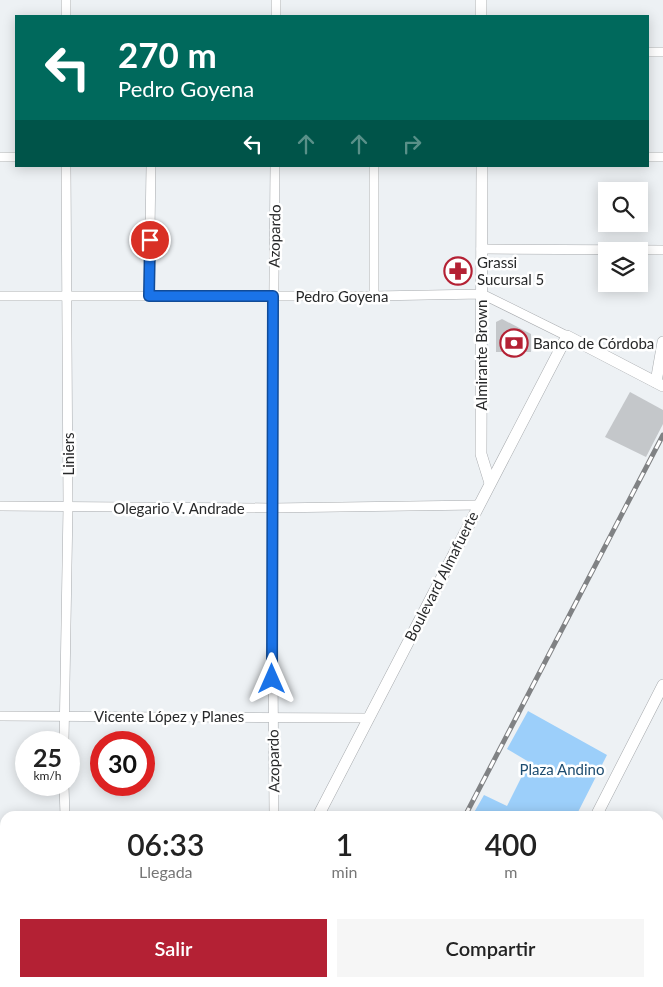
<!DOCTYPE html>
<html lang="es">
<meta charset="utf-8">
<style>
body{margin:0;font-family:Lato,sans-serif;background:#f6f6f6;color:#222;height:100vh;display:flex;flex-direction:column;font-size:19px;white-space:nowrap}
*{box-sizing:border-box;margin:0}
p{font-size:16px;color:#767676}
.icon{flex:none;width:28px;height:28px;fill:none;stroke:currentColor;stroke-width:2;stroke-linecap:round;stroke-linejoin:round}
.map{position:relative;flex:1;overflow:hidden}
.sheet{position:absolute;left:0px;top:811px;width:664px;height:176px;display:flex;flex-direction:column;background:#fff;border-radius:15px 15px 0 0;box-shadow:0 2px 12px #0003}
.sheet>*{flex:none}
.banner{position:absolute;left:15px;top:15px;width:634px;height:152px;border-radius:0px;box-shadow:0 2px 12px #0003;background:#00695c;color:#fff;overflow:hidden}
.controls{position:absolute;left:598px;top:182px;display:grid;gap:10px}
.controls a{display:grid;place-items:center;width:50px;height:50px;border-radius:0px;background:#fff;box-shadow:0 2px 12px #0003;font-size:25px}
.speed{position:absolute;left:15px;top:731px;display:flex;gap:10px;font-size:25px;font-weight:700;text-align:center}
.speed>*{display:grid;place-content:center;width:65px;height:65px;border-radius:50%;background:#fff;box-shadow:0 2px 12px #0003;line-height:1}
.speed small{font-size:12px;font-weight:400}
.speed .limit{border:8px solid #d22;background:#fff;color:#111}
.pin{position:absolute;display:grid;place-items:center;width:42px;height:42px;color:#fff;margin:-21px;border:2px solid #fff;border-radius:50%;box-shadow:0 1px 5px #0007}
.me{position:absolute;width:55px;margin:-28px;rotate:0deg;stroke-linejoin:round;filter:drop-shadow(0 0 4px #0008)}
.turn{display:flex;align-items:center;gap:18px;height:105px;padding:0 20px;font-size:22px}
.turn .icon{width:65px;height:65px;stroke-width:2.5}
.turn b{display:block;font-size:35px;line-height:42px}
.lanes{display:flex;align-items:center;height:48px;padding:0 20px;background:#0003;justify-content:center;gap:25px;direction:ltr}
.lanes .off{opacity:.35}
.eta{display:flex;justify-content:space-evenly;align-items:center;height:85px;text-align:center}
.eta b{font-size:30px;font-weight:600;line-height:35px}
.action{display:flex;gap:10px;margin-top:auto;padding:10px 20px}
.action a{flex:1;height:58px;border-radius:0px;background:#b42134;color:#fff;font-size:20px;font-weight:600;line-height:58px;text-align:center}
.action a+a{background:#f6f6f6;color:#222}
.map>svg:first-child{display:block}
.green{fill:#9ccffa}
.building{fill:#c4c7ca}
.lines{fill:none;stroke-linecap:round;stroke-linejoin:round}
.street-casing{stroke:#a7aaad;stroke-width:10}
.secondary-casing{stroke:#a7aaad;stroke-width:12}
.path{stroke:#a7aaad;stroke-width:2;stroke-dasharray:2.5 2.5;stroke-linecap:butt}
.street{stroke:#fff;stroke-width:9}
.secondary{stroke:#fff;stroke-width:11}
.rail-casing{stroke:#808284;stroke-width:5}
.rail{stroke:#fff;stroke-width:3;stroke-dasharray:9;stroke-linecap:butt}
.route-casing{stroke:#114b97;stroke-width:12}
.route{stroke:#1a73e8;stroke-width:9}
.labels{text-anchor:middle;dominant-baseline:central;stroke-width:5;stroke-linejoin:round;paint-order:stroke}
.street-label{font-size:15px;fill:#28292a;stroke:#fff}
.poi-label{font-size:15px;fill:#28292a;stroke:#fff;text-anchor:start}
.park-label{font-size:15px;fill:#1e4d70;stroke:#fff}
</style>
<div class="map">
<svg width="663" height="987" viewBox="0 0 663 987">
<rect width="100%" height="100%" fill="#edf1f4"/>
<g class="green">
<path d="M528,711l79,44 -31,61h-104l12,-21 23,11 22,-44 -22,-13z"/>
<path d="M386,982h104l1,1 -3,4h-104z"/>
</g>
<g class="building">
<path d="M502,319l29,15v18h-35v-30z"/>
<path d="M630,392l33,18v14l-17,33 -41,-20z"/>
</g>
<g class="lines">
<g class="street-casing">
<g id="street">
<path d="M66,0v16"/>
<path d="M276,0v16"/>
<path d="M648,52h15"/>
<path d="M0,157h16"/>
<path d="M648,157h15"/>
<path d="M481,249l182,1"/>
<path d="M0,296h374l108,-2 85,42"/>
<path d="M149,296l2,-130"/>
<path d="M374,296v-130"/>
<path d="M0,506l272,2 206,-3"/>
<path d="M0,716l368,2"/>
<path d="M64,742l4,-235 -2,-341"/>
<path d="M64,785l1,31"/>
<path d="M274,816l-2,-308 3,-342"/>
<path d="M659,826h4"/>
<path d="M0,922h5"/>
<path d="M509,986l90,1"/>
<path d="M64,987v-5"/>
</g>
</g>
<g class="secondary-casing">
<g id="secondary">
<path d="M481,16v-16"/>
<path d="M482,166l-1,288 9,29"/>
<path d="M656,382l7,-40"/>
<path d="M318,816l249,-480 96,50"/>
<path d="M596,816l67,-131"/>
<path d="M230,987l2,-5"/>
<path d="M508,987l2,-5"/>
<path d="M598,987v-5"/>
</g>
</g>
<path class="path" d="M396,982l9,5"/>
<use href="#street" class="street"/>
<use href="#secondary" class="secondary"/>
<g class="rail-casing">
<g id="rail">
<path d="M465,816l198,-381"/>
<path d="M377,987l2,-5"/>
</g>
</g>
<use href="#rail" class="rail"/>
</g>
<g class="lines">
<g class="route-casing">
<path id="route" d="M150,240l-1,56h124l-1,383"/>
</g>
<use href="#route" class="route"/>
</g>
<defs>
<g id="pharmacy-ring" transform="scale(1.4375)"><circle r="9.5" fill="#fff" stroke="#b42134" stroke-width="1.5"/><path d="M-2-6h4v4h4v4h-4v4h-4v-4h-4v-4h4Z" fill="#b42134"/></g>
<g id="bank-ring" transform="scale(1.4375)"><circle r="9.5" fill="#fff" stroke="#b42134" stroke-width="1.5"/><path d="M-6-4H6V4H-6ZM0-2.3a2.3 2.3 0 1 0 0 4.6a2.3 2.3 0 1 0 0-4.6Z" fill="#b42134"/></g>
</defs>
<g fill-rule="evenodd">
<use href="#pharmacy-ring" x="458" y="271"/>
<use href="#bank-ring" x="514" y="343"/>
</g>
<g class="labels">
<g class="street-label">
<text transform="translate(274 236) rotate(-89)">Azopardo</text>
<text x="342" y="296">Pedro Goyena</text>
<text transform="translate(481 355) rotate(-90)">Almirante Brown</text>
<text transform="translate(68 454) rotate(-90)">Liniers</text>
<text x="179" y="508">Olegario V. Andrade</text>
<text transform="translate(441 576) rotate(-63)">Boulevard Almafuerte</text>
<text x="169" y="716">Vicente López y Planes</text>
<text transform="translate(273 761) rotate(-91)">Azopardo</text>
</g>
<g class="poi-label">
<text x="477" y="262">Grassi<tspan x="477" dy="17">Sucursal 5</tspan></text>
<text x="533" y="343">Banco de Córdoba</text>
</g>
<g class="park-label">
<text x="562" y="769">Plaza Andino</text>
</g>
</g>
</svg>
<div class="controls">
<a><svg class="icon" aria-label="search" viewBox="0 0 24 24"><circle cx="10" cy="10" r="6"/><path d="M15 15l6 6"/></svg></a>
<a><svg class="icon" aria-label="layers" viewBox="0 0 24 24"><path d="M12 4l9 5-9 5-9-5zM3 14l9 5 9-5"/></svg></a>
</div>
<div class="speed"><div>25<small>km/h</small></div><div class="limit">30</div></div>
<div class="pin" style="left:150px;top:240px;background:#d93025"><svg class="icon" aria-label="arrive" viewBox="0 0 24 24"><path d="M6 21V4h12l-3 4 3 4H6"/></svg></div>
<svg class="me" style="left:272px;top:679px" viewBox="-20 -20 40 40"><path d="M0-17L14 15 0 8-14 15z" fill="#1a73e8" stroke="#fff" stroke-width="4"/></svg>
<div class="banner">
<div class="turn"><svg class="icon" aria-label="left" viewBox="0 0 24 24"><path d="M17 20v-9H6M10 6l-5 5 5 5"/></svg><div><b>270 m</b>Pedro Goyena</div></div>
<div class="lanes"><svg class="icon" aria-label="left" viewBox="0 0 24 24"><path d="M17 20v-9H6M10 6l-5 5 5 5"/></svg><svg class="icon off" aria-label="ahead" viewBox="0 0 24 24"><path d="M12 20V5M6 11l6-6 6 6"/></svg><svg class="icon off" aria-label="ahead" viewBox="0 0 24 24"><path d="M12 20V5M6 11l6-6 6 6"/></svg><svg class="icon off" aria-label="right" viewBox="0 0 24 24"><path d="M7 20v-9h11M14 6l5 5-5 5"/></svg></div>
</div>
<section class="sheet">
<div class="eta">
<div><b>06:33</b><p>Llegada</p></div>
<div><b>1</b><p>min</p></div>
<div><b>400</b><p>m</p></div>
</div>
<div class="action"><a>Salir</a><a>Compartir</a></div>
</section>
</div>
